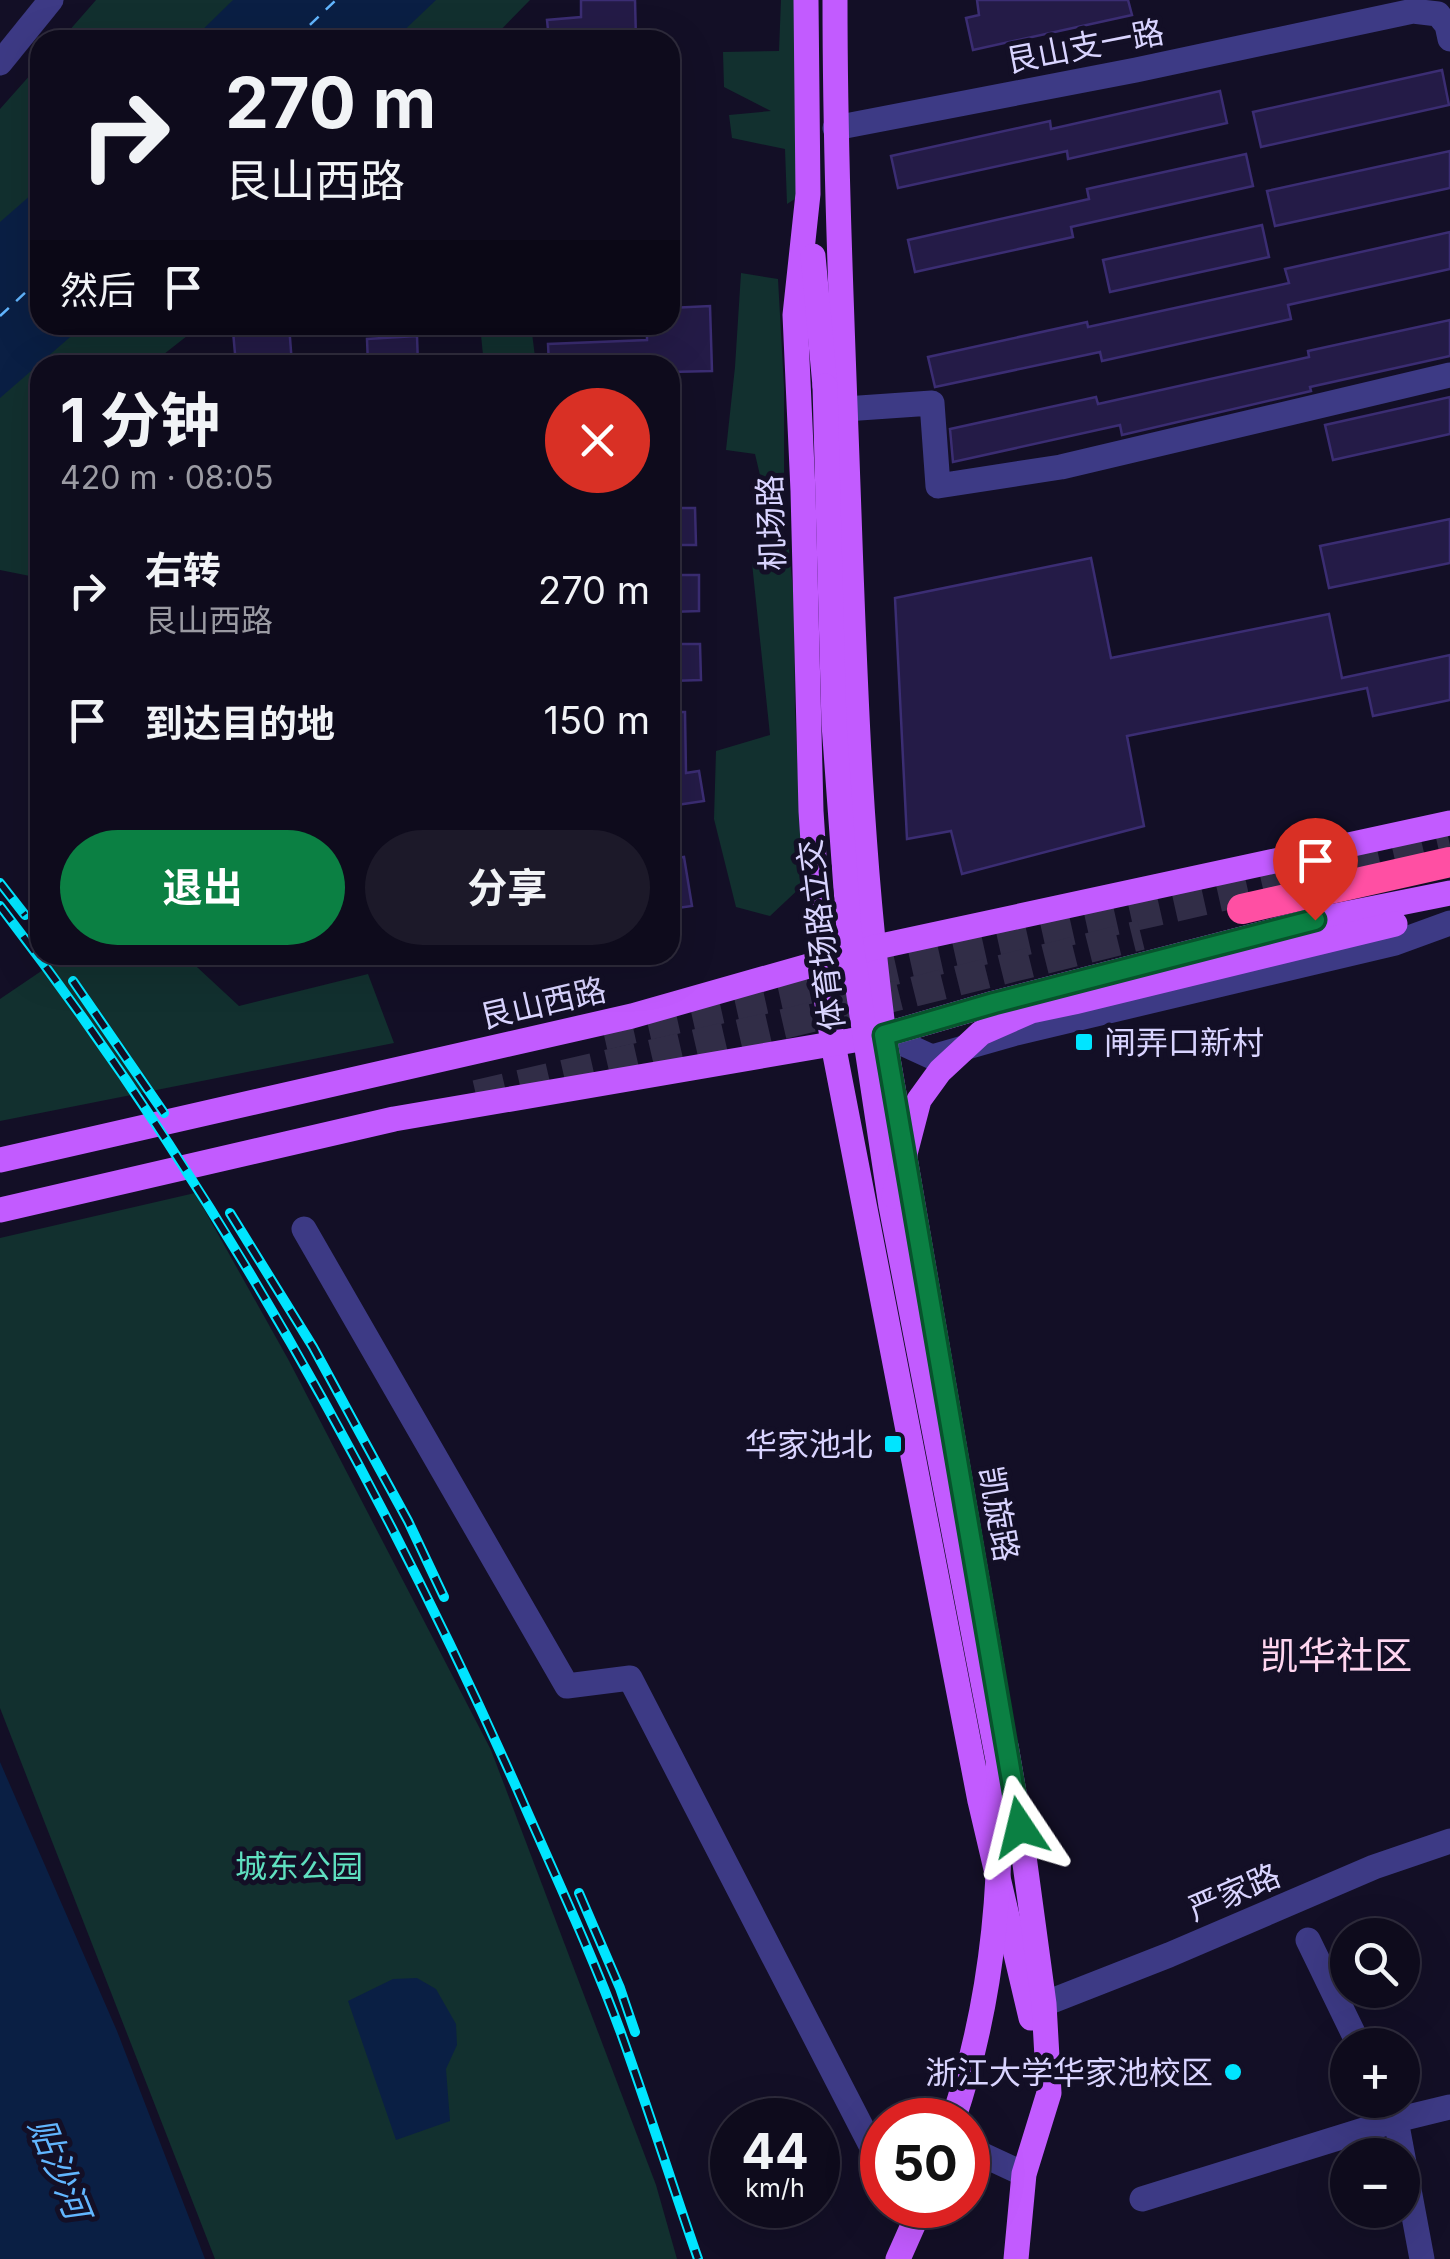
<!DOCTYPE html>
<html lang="zh">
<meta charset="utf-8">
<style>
body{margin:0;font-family:Inter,"Noto Sans SC",sans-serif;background:#1c1929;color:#f1f3f6;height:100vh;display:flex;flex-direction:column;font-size:38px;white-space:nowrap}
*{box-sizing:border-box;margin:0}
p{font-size:32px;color:#9b9ba3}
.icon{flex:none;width:55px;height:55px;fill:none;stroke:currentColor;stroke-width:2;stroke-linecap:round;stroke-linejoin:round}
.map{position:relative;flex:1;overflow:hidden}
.drawer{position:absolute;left:30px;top:355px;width:650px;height:610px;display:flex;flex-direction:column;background:#0e0b1c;border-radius:30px;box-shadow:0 10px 40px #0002,0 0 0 2px #2e2b3b}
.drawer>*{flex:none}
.hud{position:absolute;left:30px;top:30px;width:650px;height:305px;border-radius:30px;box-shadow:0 10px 40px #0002,0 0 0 2px #2e2b3b;background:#0e0b1c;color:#f1f3f6;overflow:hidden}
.fabs{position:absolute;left:1330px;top:1918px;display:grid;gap:20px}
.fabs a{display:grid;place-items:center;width:90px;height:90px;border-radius:50%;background:#0e0b1c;box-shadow:0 10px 40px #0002,0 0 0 2px #2e2b3b;font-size:50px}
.speed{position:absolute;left:710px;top:2098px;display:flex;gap:20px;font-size:50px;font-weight:700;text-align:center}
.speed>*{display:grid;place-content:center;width:130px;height:130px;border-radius:50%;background:#0e0b1c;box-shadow:0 10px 40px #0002,0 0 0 2px #2e2b3b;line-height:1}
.speed small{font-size:25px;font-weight:400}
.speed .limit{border:15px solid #d22;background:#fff;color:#111}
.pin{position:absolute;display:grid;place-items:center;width:85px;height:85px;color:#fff;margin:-102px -42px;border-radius:50% 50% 50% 0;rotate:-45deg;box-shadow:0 0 10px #0007}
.pin .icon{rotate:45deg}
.me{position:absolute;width:110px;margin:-55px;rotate:350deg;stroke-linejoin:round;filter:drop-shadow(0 0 8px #0008)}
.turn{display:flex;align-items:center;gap:35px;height:210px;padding:0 30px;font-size:45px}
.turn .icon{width:130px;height:130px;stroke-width:2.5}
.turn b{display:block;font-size:70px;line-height:85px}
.then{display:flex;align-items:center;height:95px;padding:0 30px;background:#0003;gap:20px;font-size:38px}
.round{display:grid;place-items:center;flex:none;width:105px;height:105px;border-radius:52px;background:#1c1929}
.head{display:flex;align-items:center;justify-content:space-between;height:170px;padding:0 30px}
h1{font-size:60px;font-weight:700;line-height:75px}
.action{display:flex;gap:20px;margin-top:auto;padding:20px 30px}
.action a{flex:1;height:115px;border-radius:60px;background:#0b8043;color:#fff;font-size:40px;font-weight:700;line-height:115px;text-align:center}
.action a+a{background:#1c1929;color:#f1f3f6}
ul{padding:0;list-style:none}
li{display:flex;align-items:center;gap:30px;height:130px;padding:0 30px}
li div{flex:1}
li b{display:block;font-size:38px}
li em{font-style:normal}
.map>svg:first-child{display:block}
.green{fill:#12302f}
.water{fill:#0a1f44}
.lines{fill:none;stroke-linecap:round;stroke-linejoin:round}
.ferry{stroke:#62b6ff;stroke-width:2.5;stroke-dasharray:12 10;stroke-linecap:butt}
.building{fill:#241b47;stroke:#3b2d73;stroke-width:2.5}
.highway-tunnel{stroke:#312d47;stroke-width:30;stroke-dasharray:30 15;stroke-linecap:butt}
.minor{stroke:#3d3a85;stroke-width:25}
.major{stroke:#c25bff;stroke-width:25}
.highway{stroke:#ff4fa3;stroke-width:30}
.rail-casing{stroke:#00e5ff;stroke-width:10}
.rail{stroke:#130f26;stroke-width:6;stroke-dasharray:19;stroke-linecap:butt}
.major-bridge{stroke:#c25bff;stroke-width:25}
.route-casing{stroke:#07532c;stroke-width:25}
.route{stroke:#0b8043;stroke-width:18}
.poi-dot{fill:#00e5ff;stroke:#130f26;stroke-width:4}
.labels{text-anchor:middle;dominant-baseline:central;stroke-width:10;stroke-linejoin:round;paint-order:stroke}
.street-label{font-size:32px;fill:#d9d4ff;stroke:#130f26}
.poi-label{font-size:32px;fill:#d9d4ff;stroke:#130f26;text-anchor:end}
.park-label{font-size:32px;fill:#5fe0c0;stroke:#130f26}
.water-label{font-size:35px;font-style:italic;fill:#62b6ff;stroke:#130f26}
.quarter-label{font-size:38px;fill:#ffd6f0;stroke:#130f26}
</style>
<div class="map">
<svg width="1450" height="2259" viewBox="0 0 1450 2259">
<rect width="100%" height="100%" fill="#130f26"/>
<g class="green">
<path d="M96,0h434l-39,40h-430z"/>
<path d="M781,0h16l1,197 -11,7 -2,-55 -53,-11 -3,-23 42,-4 -47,-24 -1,-35 56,-1z"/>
<path d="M40,64v261h161l-51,40h-110v213l-40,-8v-461z"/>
<path d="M741,273l37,6 6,108v113l-17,5 -12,-51 -29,-4 9,-83z"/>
<path d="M480,325h51l5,40h-52z"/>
<path d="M788,540l6,60 1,110 8,175 -33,31 -34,-9 -22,-88 2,-68 54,-16 -18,-172z"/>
<path d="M65,955h119l55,51 129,-32 26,69 -394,78v-122z"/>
<path d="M195,1193l93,166 203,391 165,435 21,74h-462l-215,-551v-470z"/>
</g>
<g class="water">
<path d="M233,0h203l-42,40h-202z"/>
<path d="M40,187v138h44l-84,73v-176z"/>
<path d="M0,1762l117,269 88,228h-205z"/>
<path d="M417,1978l19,11 20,35 1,21 -11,24 4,52 -54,19 -48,-139 45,-22z"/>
</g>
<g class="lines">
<g class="ferry">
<path d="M294,40l42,-40"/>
<path d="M0,316l40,-37"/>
</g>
</g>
<g class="building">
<path d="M581,0h54l1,40h-87l-2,-20 34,-3z"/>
<path d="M977,0h151l4,15 -159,35 -7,-32 13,-3z"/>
<path d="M1442,70l7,35 -188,42 -8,-35z"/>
<path d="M1220,91l7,32 -159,36 -1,-8 -169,37 -7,-32 159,-35 1,8z"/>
<path d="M1450,151v37l-175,38 -8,-35z"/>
<path d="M1246,154l7,32 -182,41 2,10 -158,35 -7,-32 181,-41 -2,-10z"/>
<path d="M1262,225l7,32 -159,35 -7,-32z"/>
<path d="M1450,232v37l-162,36 3,14 -189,42 -2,-9 -165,35 -7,-30 159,-35 1,5 201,-44 -4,-14z"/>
<path d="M710,306l2,65 -42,1v-7h-121l-1,-21 99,-4v-15h23v-17z"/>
<path d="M1450,320v36l-140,31 1,4 -189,44 -2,-10 -167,37 -3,-33 146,-32 2,7 211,-47 -1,-6z"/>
<path d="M259,325h30l3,39 -56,1 -3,-34 27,-2z"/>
<path d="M417,336l1,29h-50l-1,-26z"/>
<path d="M1450,397v37l-117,26 -8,-35z"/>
<path d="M670,508h25l1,37h-26z"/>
<path d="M1450,519v44l-121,25 -9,-42z"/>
<path d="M1091,558l20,100 218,-44 13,64 108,-23v45l-77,16 -6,-28 -240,48 17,90 -182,48 -11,-43 -44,8 -12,-241z"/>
<path d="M670,575h29v36l-29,1z"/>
<path d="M670,644h30l1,36 -31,1z"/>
<path d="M670,712h15l1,61 13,-2 5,30 -34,5z"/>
<path d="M684,857l8,49 -22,3v-50z"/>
</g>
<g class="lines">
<g class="highway-tunnel">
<path d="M604,1035l846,-190"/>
<path d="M476,1095l312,-72 353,-88"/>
</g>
<g class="minor">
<path d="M0,63l51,-63"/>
<path d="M835,128l301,-58 277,-59 25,3 9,11 3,14"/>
<path d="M845,409l87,-6 6,83 123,-19 389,-92"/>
<path d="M884,1035l48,22 84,-24 379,-90 55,-20"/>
<path d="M304,1229l263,457 63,-8 248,481h4"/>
<path d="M1308,1940l51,105"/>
<path d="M1044,2004l125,-49 205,-88 76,-26"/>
<path d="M1386,2100l10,20 26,139"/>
<path d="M968,2148l56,26"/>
<path d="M1142,2199l254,-79 54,-13"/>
</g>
<g class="major">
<path d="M806,0l2,194 -13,121 8,176 8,320 10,153 12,80 147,757 51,217"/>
<path d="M835,0c0,172 8,343 14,514 6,174 12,348 35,521l108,632"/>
<path d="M813,256l12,130"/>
<path d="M0,1160l632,-144 240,-68 578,-125"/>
<path d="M0,1210l394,-91 490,-84 110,-32 321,-83 135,-27"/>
<path d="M1006,1746l14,81 24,177 5,89 -25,81 -8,85"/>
<path d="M898,2259l24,-54"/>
</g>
<path class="highway" d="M1242,909l208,-47"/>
<g class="rail-casing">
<g id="rail">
<path d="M0,883l25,32"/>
<path d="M0,906c211,274 382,578 522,894 34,77 70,154 99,233 27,75 51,151 77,226"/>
<path d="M73,981l91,132"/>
<path d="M230,1213l83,134 95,174 36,76"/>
<path d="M579,1893l41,95 15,44"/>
</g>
</g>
<use href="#rail" class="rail"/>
<g class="major-bridge">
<path d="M825,386l9,338 15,206 42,276 107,554c6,121 -6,244 -45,360"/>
<path d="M894,1196l25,-96 21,-29 41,-38 50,-22 43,-9 321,-78"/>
</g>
</g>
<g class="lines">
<g class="route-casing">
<path id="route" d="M1020,1827l-136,-792 110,-32 321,-83"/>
</g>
<use href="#route" class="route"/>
</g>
<g class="poi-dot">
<rect x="1074" y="1032" width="20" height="20" rx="5"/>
<rect x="883" y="1434" width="20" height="20" rx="5"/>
<circle cx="1233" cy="2072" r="10"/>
</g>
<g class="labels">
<g class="street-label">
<text transform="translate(1085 46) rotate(-11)">艮山支一路</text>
<text transform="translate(771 523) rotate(-92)">机场路</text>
<text transform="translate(821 935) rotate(-97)">体育场路立交</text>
<text transform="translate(543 1003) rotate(-13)">艮山西路</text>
<text transform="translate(999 1514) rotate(80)">凯旋路</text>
<text transform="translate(1234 1892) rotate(-23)">严家路</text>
</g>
<g class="poi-label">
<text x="1104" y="1042" text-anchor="start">闸弄口新村</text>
<text x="873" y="1444">华家池北</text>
<text x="1213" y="2072">浙江大学华家池校区</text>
</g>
<g class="park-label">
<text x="299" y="1866">城东公园</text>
</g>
<g class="water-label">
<text transform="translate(60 2168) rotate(68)">贴沙河</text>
</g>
<g class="quarter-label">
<text x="1336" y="1655">凯华社区</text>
</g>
</g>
</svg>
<div class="fabs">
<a><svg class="icon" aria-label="search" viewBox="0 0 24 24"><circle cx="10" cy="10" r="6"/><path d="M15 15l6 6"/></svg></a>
<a>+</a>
<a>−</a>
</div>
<div class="speed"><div>44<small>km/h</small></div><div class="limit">50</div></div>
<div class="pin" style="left:1315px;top:920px;background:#d93025"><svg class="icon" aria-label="arrive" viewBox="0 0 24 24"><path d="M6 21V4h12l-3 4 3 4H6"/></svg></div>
<svg class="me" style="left:1020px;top:1827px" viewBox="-20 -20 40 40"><path d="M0-17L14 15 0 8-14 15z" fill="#0b8043" stroke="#fff" stroke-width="4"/></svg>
<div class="hud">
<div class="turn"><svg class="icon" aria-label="right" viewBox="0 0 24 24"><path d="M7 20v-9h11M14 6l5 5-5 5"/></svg><div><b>270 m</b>艮山西路</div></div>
<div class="then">然后<svg class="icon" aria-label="arrive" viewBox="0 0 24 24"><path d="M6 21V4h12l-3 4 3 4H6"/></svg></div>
</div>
<section class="drawer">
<div class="head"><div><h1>1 分钟</h1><p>420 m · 08:05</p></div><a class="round" style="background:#d93025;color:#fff"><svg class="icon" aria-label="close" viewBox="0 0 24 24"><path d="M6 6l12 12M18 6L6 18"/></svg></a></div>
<ul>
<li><svg class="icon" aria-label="right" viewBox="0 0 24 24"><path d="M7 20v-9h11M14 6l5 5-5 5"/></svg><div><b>右转</b><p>艮山西路</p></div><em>270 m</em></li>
<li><svg class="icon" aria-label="arrive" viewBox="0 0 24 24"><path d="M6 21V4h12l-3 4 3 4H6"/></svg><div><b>到达目的地</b></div><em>150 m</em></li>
</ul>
<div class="action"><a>退出</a><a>分享</a></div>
</section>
</div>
